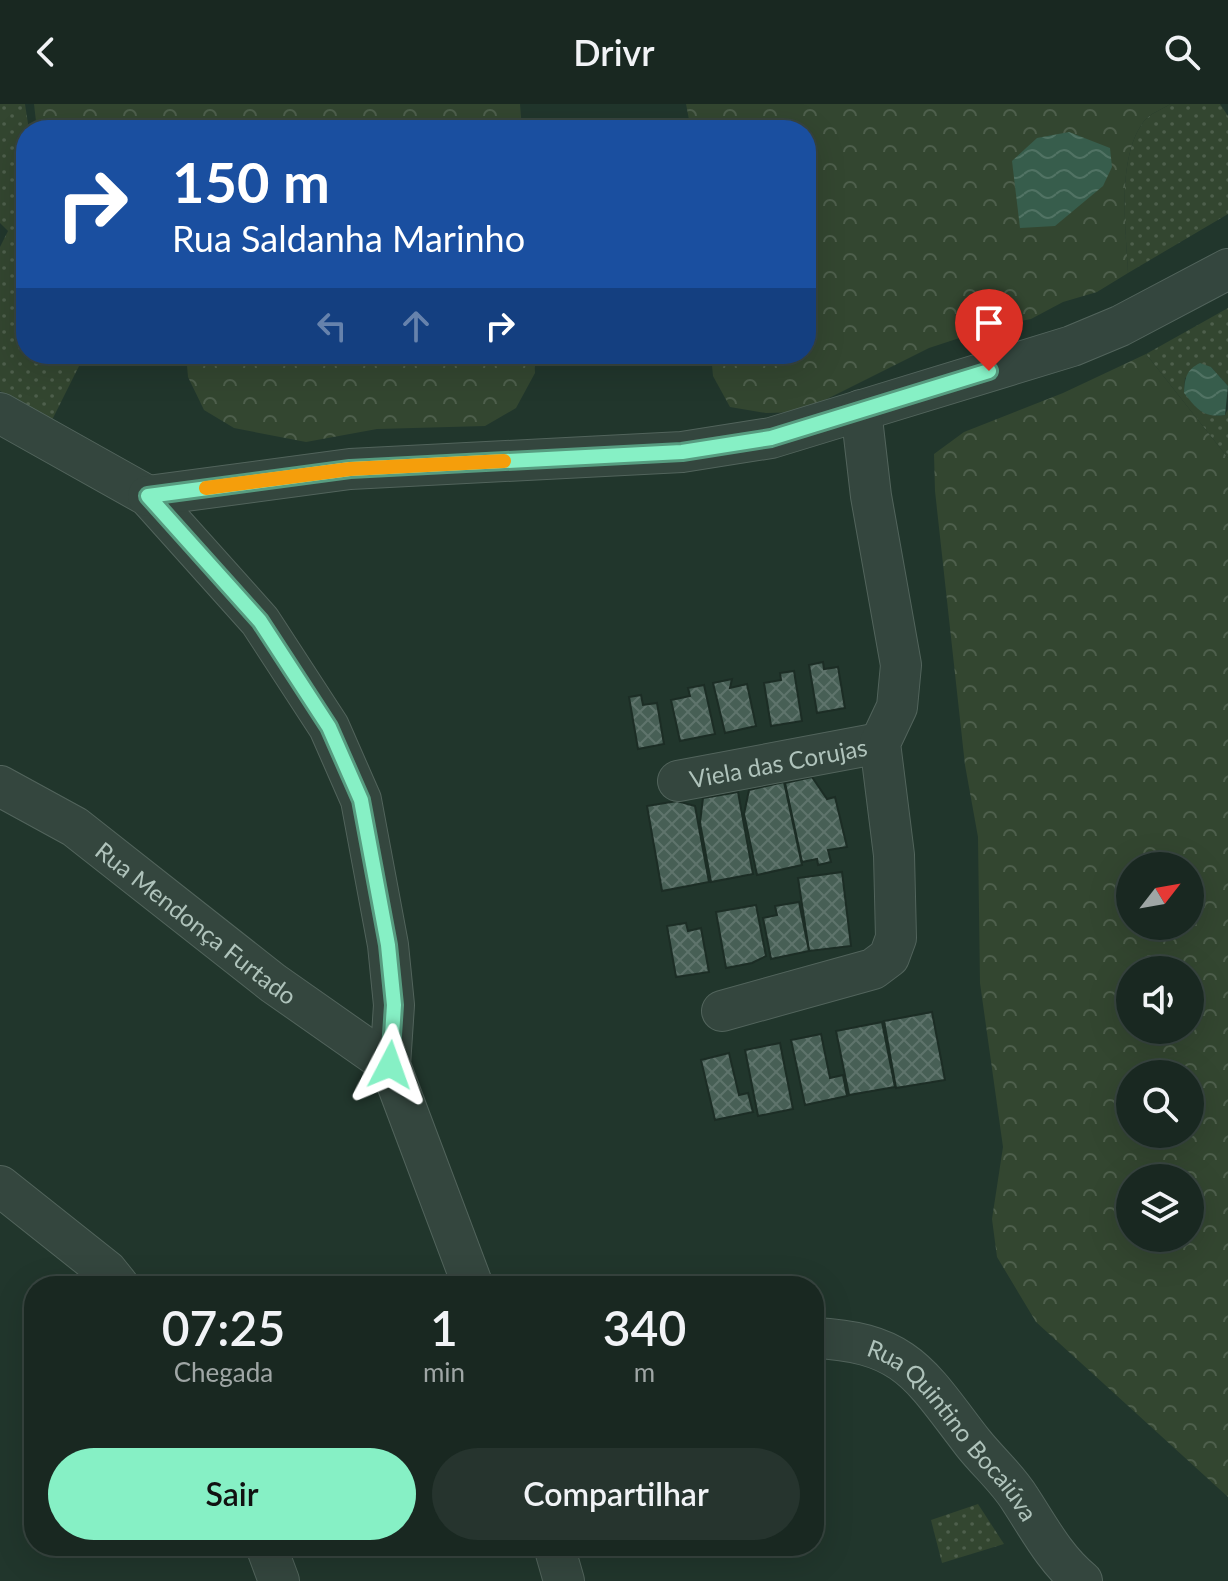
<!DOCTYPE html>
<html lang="pt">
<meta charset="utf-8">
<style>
body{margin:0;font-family:Lato,sans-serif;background:#26342e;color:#f1f3f6;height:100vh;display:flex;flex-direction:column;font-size:30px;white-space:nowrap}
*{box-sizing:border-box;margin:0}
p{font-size:26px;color:#9fa6a5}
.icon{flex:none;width:44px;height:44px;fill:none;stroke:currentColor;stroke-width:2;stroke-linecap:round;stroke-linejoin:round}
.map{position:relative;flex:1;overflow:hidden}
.drawer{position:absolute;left:24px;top:1172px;width:800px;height:280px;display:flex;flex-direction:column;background:#192821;border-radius:32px;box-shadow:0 8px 32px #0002,0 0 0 2px #37443f}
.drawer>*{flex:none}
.guide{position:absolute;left:16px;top:16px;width:800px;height:244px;border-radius:32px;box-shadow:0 8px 32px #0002,0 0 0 2px #37443f;background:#1a4fa0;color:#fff;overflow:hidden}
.needle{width:52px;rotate:59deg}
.controls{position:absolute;left:1116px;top:748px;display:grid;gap:16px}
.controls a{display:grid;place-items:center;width:88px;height:88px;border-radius:50%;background:#192821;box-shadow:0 8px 32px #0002,0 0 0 2px #37443f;font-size:40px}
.pin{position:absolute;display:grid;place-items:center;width:68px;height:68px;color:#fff;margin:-82px -34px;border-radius:50% 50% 50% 0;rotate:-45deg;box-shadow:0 0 8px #0007}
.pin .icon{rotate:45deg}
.me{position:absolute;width:88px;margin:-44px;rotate:4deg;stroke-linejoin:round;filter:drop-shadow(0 0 6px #0008)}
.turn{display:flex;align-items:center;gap:28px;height:168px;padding:0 24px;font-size:36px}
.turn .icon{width:104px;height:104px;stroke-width:2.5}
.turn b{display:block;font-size:56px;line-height:68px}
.lanes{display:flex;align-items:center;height:76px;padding:0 24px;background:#0003;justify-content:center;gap:40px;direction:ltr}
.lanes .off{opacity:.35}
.eta{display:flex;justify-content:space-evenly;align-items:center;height:136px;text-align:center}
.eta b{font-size:48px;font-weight:600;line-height:56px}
.button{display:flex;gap:16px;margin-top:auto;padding:16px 24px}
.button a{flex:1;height:92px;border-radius:48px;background:#86f0c5;color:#111;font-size:32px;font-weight:600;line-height:92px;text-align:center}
.button a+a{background:#26342e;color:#f1f3f6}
header{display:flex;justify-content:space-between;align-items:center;height:104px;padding:0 24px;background:#192821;font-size:36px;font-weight:600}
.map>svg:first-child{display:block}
.grass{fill:url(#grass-dots)}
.forest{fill:url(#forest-crowns);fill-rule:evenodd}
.water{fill:url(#water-waves)}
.building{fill:url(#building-cross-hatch);stroke:#1c2d25;stroke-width:2}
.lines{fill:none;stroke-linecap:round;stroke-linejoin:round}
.minor-casing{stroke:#52645c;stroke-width:42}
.minor{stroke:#34463e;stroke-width:40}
.route-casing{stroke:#579c80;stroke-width:20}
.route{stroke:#86f0c5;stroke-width:14}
.slow{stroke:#f59e0b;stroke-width:14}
.labels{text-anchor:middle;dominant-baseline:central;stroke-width:8;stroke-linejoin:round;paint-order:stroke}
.street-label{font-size:24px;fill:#afc3bb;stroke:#1a2b23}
</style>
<header><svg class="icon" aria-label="back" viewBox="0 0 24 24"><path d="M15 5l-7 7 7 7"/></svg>Drivr<svg class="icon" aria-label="search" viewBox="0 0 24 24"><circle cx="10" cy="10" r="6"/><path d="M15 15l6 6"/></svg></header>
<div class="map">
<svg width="1228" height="1477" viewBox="0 0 1228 1477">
<defs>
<pattern id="grass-dots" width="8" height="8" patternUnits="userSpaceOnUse" patternTransform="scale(2)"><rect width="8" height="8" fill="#334630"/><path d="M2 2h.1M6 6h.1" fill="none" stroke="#4e5f4c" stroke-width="1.8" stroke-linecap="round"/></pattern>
<pattern id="forest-crowns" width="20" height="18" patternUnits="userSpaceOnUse" patternTransform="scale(2)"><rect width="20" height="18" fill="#334630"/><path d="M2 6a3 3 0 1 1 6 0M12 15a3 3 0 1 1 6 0" fill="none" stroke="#4e5f4c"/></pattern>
<pattern id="water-waves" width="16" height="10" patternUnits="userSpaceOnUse" patternTransform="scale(2)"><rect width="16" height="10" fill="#375d4c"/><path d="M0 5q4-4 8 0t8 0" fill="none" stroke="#517364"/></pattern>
<pattern id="building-cross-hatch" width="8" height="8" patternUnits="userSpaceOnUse" patternTransform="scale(2)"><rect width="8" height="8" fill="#475f55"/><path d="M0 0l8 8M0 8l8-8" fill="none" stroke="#5f746c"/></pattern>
</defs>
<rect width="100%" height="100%" fill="#21362c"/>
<g class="grass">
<path d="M0,0h25l4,26 -3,224h59l-33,66 -52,-29v-144l8,-16 -8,-8z"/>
<path d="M1170,0h50l8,12v98l-100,59c-2,-43 -12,-115 16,-152 5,-7 19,-12 26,-17z"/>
<path d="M1228,204v78l-17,-19 -26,11 -1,14c13,16 19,26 41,23l3,-6v49l-82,-104z"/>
<path d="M978,1400l26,40 -62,19 -11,-43z"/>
</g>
<g class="forest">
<path d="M34,0h486l2,26h-485z"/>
<path d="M686,0h484c-7,5 -21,10 -26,17 -28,37 -18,109 -16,152l-31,19 -34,10 -32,17 -35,7 -67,22 -128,64 -35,1 -36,-6 -17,-31 -2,-22h95v-224h-115z"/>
<path d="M186,250h348l1,19 -19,35 -31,18 -108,3 -71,13 -72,-14 -30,-18 -16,-33z"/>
<path d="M1146,250l82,104v1039l-192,-175 -39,-65 -5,-38 11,-72 -23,-164 -2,-146 -13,-72 -30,-274 -1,-37 30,-22 99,-39zM1130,762h60v60h-60zM1130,866h60v60h-60zM1130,970h60v60h-60zM1130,1074h60v60h-60z"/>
</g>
<g class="water">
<path d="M1069,28l41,16 2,19 -9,19 -48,40 -35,2 -8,-67 25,-23z"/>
<path d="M1200,259l11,4 17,19 -3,29c-22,3 -28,-6 -41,-22 1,-15 2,-23 16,-30z"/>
</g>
<g class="building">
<path d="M823,558l1,7 14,-2 7,41 -28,5 -8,-48z"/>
<path d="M794,567l8,50 -31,5 -7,-43 17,-3 -1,-7z"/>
<path d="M732,575l-2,9 17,-4 9,42 -31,7 -12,-50z"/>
<path d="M704,581l11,49 -35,7 -9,-41 19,-4 -2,-8z"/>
<path d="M641,591l2,10 14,-2 7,41 -26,5 -9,-52z"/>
<path d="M812,673l15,22 8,-2 12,50 -19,3 3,12 -13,3 -1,-6 -15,3 -17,-79z"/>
<path d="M784,678l18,83 -45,10 -13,-61 5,-24z"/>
<path d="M738,688l15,82 -42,8 -11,-59 3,-25z"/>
<path d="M677,697l18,5 14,76 -47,9 -15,-85z"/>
<path d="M842,768l9,74 -42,5 -11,-73z"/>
<path d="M799,798l10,49 -38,8 -8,-41 14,-3 -2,-9z"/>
<path d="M756,801l10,51 -14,7 -26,5 -10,-56z"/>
<path d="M686,819l2,8 13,-3 8,44 -33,5 -9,-51z"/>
<path d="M932,908l13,68 -49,8 -12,-67z"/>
<path d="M882,918l13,65 -46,8 -13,-64z"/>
<path d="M821,930l9,44 13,-3 4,21 -42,9 -14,-65z"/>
<path d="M780,939l13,66 -35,7 -13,-66z"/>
<path d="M729,949l10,42 9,-2 5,19 -38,8 -14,-60z"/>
</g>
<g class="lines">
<g class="minor-casing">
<g id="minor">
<path d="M0,309l148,83 112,125 69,106 32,73 27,145 6,60 -4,60 83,221"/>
<path d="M148,392l202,-27 332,-17 89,-14 301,-92 48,-20 108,-57"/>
<path id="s1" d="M678,677l202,-38"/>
<path id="s2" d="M0,682l75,41 198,156 117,82"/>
<path d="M722,907l151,-42 16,-12 7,-19 -2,-83 -14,-112 17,-36 4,-42 -30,-169 -10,-86"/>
<path d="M0,1082l107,85 12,15"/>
<path id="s3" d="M814,1234c93,4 107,38 159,105 15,19 34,35 47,56 19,29 35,60 62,82"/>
<path d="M266,1442l13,35"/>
<path d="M554,1442l10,35"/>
</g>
</g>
<use href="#minor" class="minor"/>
</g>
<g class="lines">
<g class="route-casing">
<path id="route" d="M390,961l4,-60 -6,-60 -27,-145 -32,-73 -69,-106 -112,-125 202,-27 332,-17 89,-14 218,-67"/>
</g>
<use href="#route" class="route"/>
<path class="slow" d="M206,384l144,-19 154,-8"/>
</g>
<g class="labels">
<g class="street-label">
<text stroke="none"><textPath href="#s1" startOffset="102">Viela das Corujas</textPath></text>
<text stroke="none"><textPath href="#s2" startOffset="240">Rua Mendonça Furtado</textPath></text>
<text stroke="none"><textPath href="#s3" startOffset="176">Rua Quintino Bocaiúva</textPath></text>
</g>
</g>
</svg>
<div class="controls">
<a><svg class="needle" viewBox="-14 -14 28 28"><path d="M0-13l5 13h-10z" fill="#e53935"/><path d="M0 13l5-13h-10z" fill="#9fa6a5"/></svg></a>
<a><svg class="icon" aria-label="sound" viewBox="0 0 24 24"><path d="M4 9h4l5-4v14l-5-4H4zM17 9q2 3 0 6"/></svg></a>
<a><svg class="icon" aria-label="search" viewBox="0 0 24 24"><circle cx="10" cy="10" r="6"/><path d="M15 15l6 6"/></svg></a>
<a><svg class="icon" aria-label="layers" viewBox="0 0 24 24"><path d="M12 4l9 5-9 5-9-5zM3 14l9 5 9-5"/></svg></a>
</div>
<div class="pin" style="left:989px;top:267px;background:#d93025"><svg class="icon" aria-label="arrive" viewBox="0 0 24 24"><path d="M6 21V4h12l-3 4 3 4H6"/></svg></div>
<svg class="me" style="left:390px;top:961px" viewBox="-20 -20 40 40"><path d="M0-17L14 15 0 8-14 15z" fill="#86f0c5" stroke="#fff" stroke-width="4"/></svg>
<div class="guide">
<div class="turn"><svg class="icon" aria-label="right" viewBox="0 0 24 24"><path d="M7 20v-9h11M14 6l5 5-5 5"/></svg><div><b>150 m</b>Rua Saldanha Marinho</div></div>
<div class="lanes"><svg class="icon off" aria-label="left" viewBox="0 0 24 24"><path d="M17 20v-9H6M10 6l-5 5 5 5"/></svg><svg class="icon off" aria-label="ahead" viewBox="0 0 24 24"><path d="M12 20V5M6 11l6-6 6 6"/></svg><svg class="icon" aria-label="right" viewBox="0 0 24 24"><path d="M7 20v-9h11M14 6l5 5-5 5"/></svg></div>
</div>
<section class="drawer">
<div class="eta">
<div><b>07:25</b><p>Chegada</p></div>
<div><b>1</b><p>min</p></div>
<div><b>340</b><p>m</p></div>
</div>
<div class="button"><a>Sair</a><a>Compartilhar</a></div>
</section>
</div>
